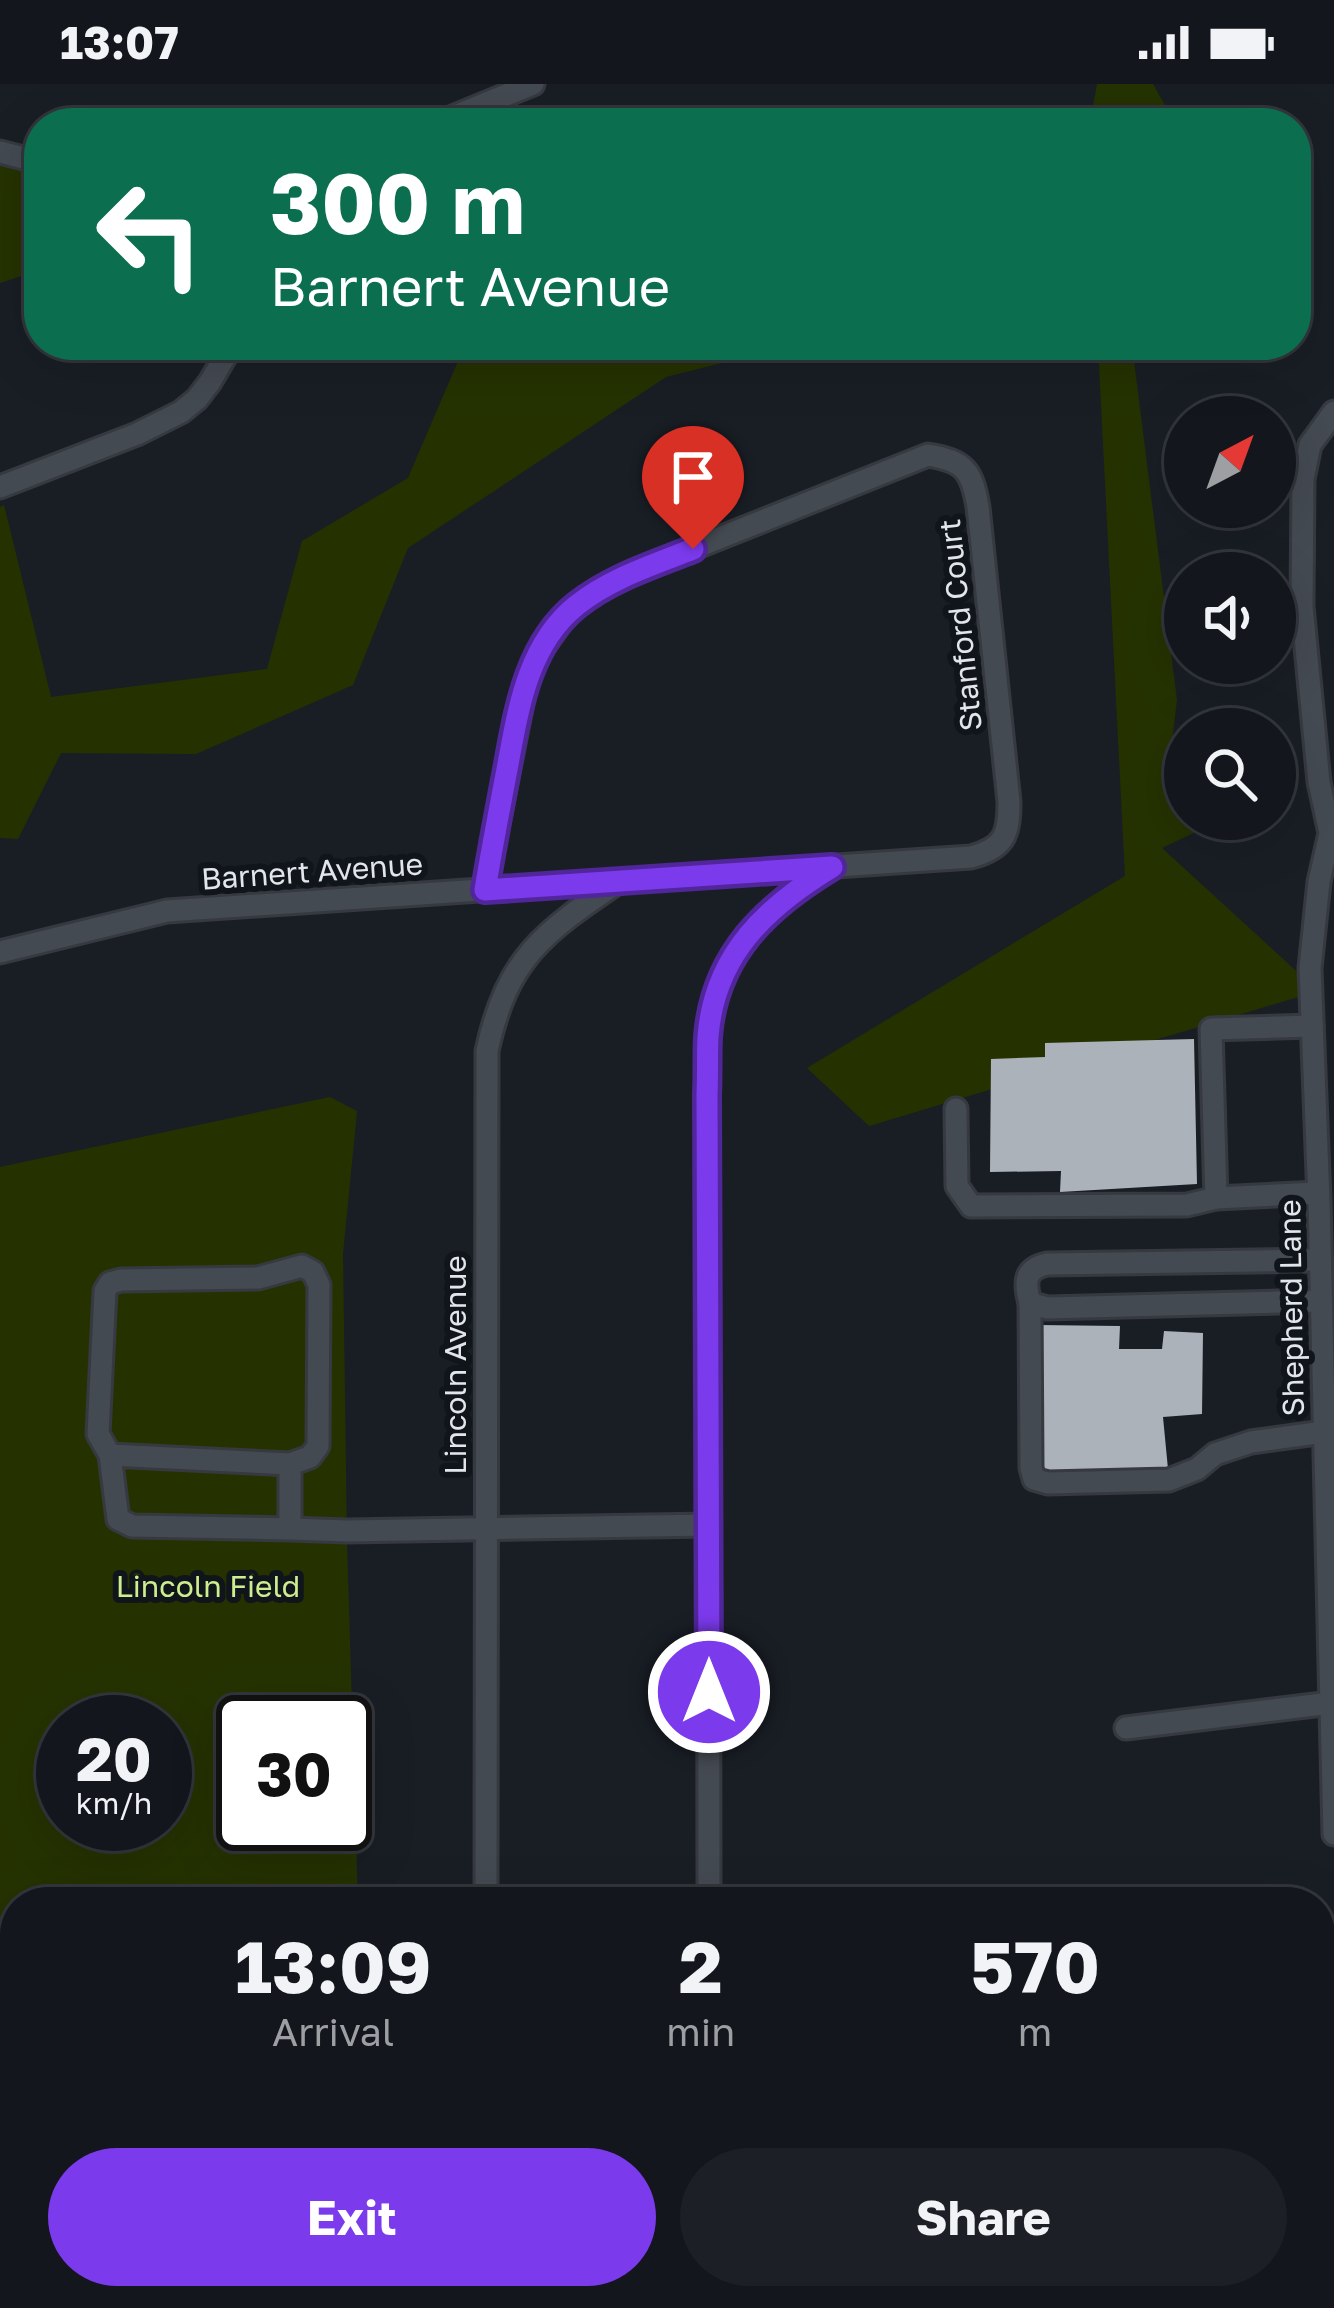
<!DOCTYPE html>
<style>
body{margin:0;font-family:"Golos Text",sans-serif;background:#1c1f25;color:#f1f3f6;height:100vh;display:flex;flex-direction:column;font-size:45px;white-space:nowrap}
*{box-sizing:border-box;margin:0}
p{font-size:39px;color:#9d9fa3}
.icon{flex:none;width:66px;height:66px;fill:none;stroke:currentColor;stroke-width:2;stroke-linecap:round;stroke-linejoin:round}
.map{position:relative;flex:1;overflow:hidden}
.drawer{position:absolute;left:0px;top:1803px;width:1335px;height:423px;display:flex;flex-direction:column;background:#13161c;border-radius:48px 48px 0 0;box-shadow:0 12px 48px #0002,0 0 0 3px #32353b}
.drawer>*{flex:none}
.banner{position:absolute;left:24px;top:24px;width:1287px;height:252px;border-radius:48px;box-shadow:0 12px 48px #0002,0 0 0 3px #32353b;background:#0b6e4f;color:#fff;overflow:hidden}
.needle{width:78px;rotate:41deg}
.tools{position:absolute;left:1164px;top:312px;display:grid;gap:24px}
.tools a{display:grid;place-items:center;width:132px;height:132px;border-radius:50%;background:#13161c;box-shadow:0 12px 48px #0002,0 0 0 3px #32353b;font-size:60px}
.speed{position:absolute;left:36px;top:1611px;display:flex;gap:24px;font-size:60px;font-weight:700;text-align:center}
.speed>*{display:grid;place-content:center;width:156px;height:156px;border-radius:50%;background:#13161c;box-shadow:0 12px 48px #0002,0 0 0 3px #32353b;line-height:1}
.speed small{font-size:30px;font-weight:400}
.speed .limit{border:6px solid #111;border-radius:18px;background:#fff;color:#111}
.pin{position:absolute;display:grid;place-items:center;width:102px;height:102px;color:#fff;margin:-123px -51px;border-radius:50% 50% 50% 0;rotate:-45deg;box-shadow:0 0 12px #0007}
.pin .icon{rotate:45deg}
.me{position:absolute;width:132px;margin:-66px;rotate:0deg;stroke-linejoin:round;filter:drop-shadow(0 0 9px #0008)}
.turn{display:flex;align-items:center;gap:42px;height:252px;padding:0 48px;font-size:54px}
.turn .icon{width:156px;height:156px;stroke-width:2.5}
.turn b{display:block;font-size:84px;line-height:102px}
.eta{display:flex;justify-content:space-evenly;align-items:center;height:204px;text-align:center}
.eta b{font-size:72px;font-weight:700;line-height:84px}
.button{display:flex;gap:24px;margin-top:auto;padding:24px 48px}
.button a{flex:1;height:138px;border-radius:72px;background:#7c3aed;color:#fff;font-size:48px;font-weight:700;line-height:138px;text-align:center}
.button a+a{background:#1c1f25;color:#f1f3f6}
.status{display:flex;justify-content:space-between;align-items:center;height:84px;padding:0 60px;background:#13161c;direction:ltr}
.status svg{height:33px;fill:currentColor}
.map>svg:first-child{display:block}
.green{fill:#253200;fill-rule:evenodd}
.building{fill:#abb2ba}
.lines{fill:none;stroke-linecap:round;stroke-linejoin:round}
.minor-casing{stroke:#36393f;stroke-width:27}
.minor{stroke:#444a52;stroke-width:21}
.route-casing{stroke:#51269a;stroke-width:30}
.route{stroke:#7c3aed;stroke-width:21}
.labels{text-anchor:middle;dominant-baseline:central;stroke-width:12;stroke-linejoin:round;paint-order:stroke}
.street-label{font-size:30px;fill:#e2e6eb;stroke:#10151b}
.park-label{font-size:30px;fill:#ceed8f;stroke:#10151b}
</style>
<div class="status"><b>13:07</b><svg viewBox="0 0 49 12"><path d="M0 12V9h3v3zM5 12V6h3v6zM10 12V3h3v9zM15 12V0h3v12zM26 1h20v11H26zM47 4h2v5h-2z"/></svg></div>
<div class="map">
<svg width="1334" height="2224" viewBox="0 0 1334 2224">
<rect width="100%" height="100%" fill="#191e25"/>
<g class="green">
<path d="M1097,0h56l22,39h-85z"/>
<path d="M0,68l39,12v106l-39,13z"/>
<path d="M482,261h312l-128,32 -258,171 -55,137 -157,69 -135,-1 -43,86 -18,-1v-331l4,-2 47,192 216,-28 35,-128 106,-63 53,-124z"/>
<path d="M1098,261h34l45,355 -7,59 15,-5v65h38l-61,29 156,143 -449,135 -62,-58 318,-192z"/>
<path d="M330,1013l27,14 -14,143 4,289 11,359h-343v393h356v3l-371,-1v-1130zM63,1638h102v102h-102zM243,1638h102v102h-102z"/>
</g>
<g class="building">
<path d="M1194,955l3,145 -137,8 1,-21 -71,1 1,-113 54,-2v-14z"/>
<path d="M1038,1241l82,1 -1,23h43l2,-18 39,2 -1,81 -39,3 5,52 -130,2z"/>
<path d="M913,2211h234l1,13h-235z"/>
</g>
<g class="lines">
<g class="minor-casing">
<g id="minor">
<path d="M438,39l95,-39"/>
<path d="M0,68l39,10"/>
<path d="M1334,328l-24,33 -7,34 -1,127 17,176 11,51 -11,49 -9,86 9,232 15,634"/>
<path d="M0,403l137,-53 44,-22 16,-13 13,-17 22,-37"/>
<path d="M0,868l167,-41 804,-54c34,-9 38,-23 38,-55l-31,-295c-6,-36 -13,-46 -50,-52l-309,123 -43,28 -14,15 -25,35 -10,22 -42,211"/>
<path d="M1312,942l-101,3 5,169 102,-5"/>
<path d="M956,1025l1,77 14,20 216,-1 29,-7"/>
<path d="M1320,1176l-273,4c-22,5 -23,17 -17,39l17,5 274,-7"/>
<path d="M1030,1219l1,165 3,11 14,4 121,-3 28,-11 18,-15 36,-12 73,-10"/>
<path d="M110,1371l-12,-21 7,-143 5,-8 11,-3 137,-2 44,-12 11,6 6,13 -1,161 -8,11 -20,7"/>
<path d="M290,1445l-158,-3 -14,-7 -8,-64 180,9v65l57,2 362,-6"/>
<path d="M1126,1644l205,-25"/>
<path d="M486,1818l1,-851c20,-93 56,-118 131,-169"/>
<path d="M709,1818l-1,-865c11,-82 50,-125 119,-167"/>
<path d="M0,2111l15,3"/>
<path d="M1320,2202h14"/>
<path d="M0,2211h15"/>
<path d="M37,2211v13"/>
<path d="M261,2211v13"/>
<path d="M709,2211v13"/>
<path d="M1271,2211l1,13"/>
<path d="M486,2224v-13"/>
</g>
</g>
<use href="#minor" class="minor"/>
</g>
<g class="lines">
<g class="route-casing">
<path id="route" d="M693,465c-40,16 -82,29 -116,56 -53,42 -60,114 -72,175 -7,37 -14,73 -20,110l347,-23c-66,40 -118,88 -124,170 -1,19 0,38 -1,57l2,598"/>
</g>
<use href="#route" class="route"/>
</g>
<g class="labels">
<g class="street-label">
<text transform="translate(960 541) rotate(-96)">Stanford Court</text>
<text transform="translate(312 787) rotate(-4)">Barnert Avenue</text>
<text transform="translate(1291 1224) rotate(-91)">Shepherd Lane</text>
<text transform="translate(455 1281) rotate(-90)">Lincoln Avenue</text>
</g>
<g class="park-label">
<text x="208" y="1502">Lincoln Field</text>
</g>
</g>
</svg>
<div class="tools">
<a><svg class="needle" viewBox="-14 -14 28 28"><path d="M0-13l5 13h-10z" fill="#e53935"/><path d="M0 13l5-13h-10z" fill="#9d9fa3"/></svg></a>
<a><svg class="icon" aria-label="sound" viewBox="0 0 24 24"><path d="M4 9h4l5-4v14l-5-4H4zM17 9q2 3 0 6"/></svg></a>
<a><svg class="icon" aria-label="search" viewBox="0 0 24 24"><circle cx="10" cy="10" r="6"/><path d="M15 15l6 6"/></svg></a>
</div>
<div class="speed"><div>20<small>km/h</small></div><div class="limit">30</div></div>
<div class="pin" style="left:693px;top:465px;background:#d93025"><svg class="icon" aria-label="arrive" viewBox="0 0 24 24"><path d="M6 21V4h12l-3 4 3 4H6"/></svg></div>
<svg class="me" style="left:709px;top:1608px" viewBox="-20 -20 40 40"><circle r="17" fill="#7c3aed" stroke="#fff" stroke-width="3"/><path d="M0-11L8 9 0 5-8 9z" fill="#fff"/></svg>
<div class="banner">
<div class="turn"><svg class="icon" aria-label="left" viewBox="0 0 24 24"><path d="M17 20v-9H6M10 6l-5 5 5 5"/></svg><div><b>300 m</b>Barnert Avenue</div></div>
</div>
<section class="drawer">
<div class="eta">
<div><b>13:09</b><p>Arrival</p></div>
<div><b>2</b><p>min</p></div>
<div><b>570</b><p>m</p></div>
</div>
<div class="button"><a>Exit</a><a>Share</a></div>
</section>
</div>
